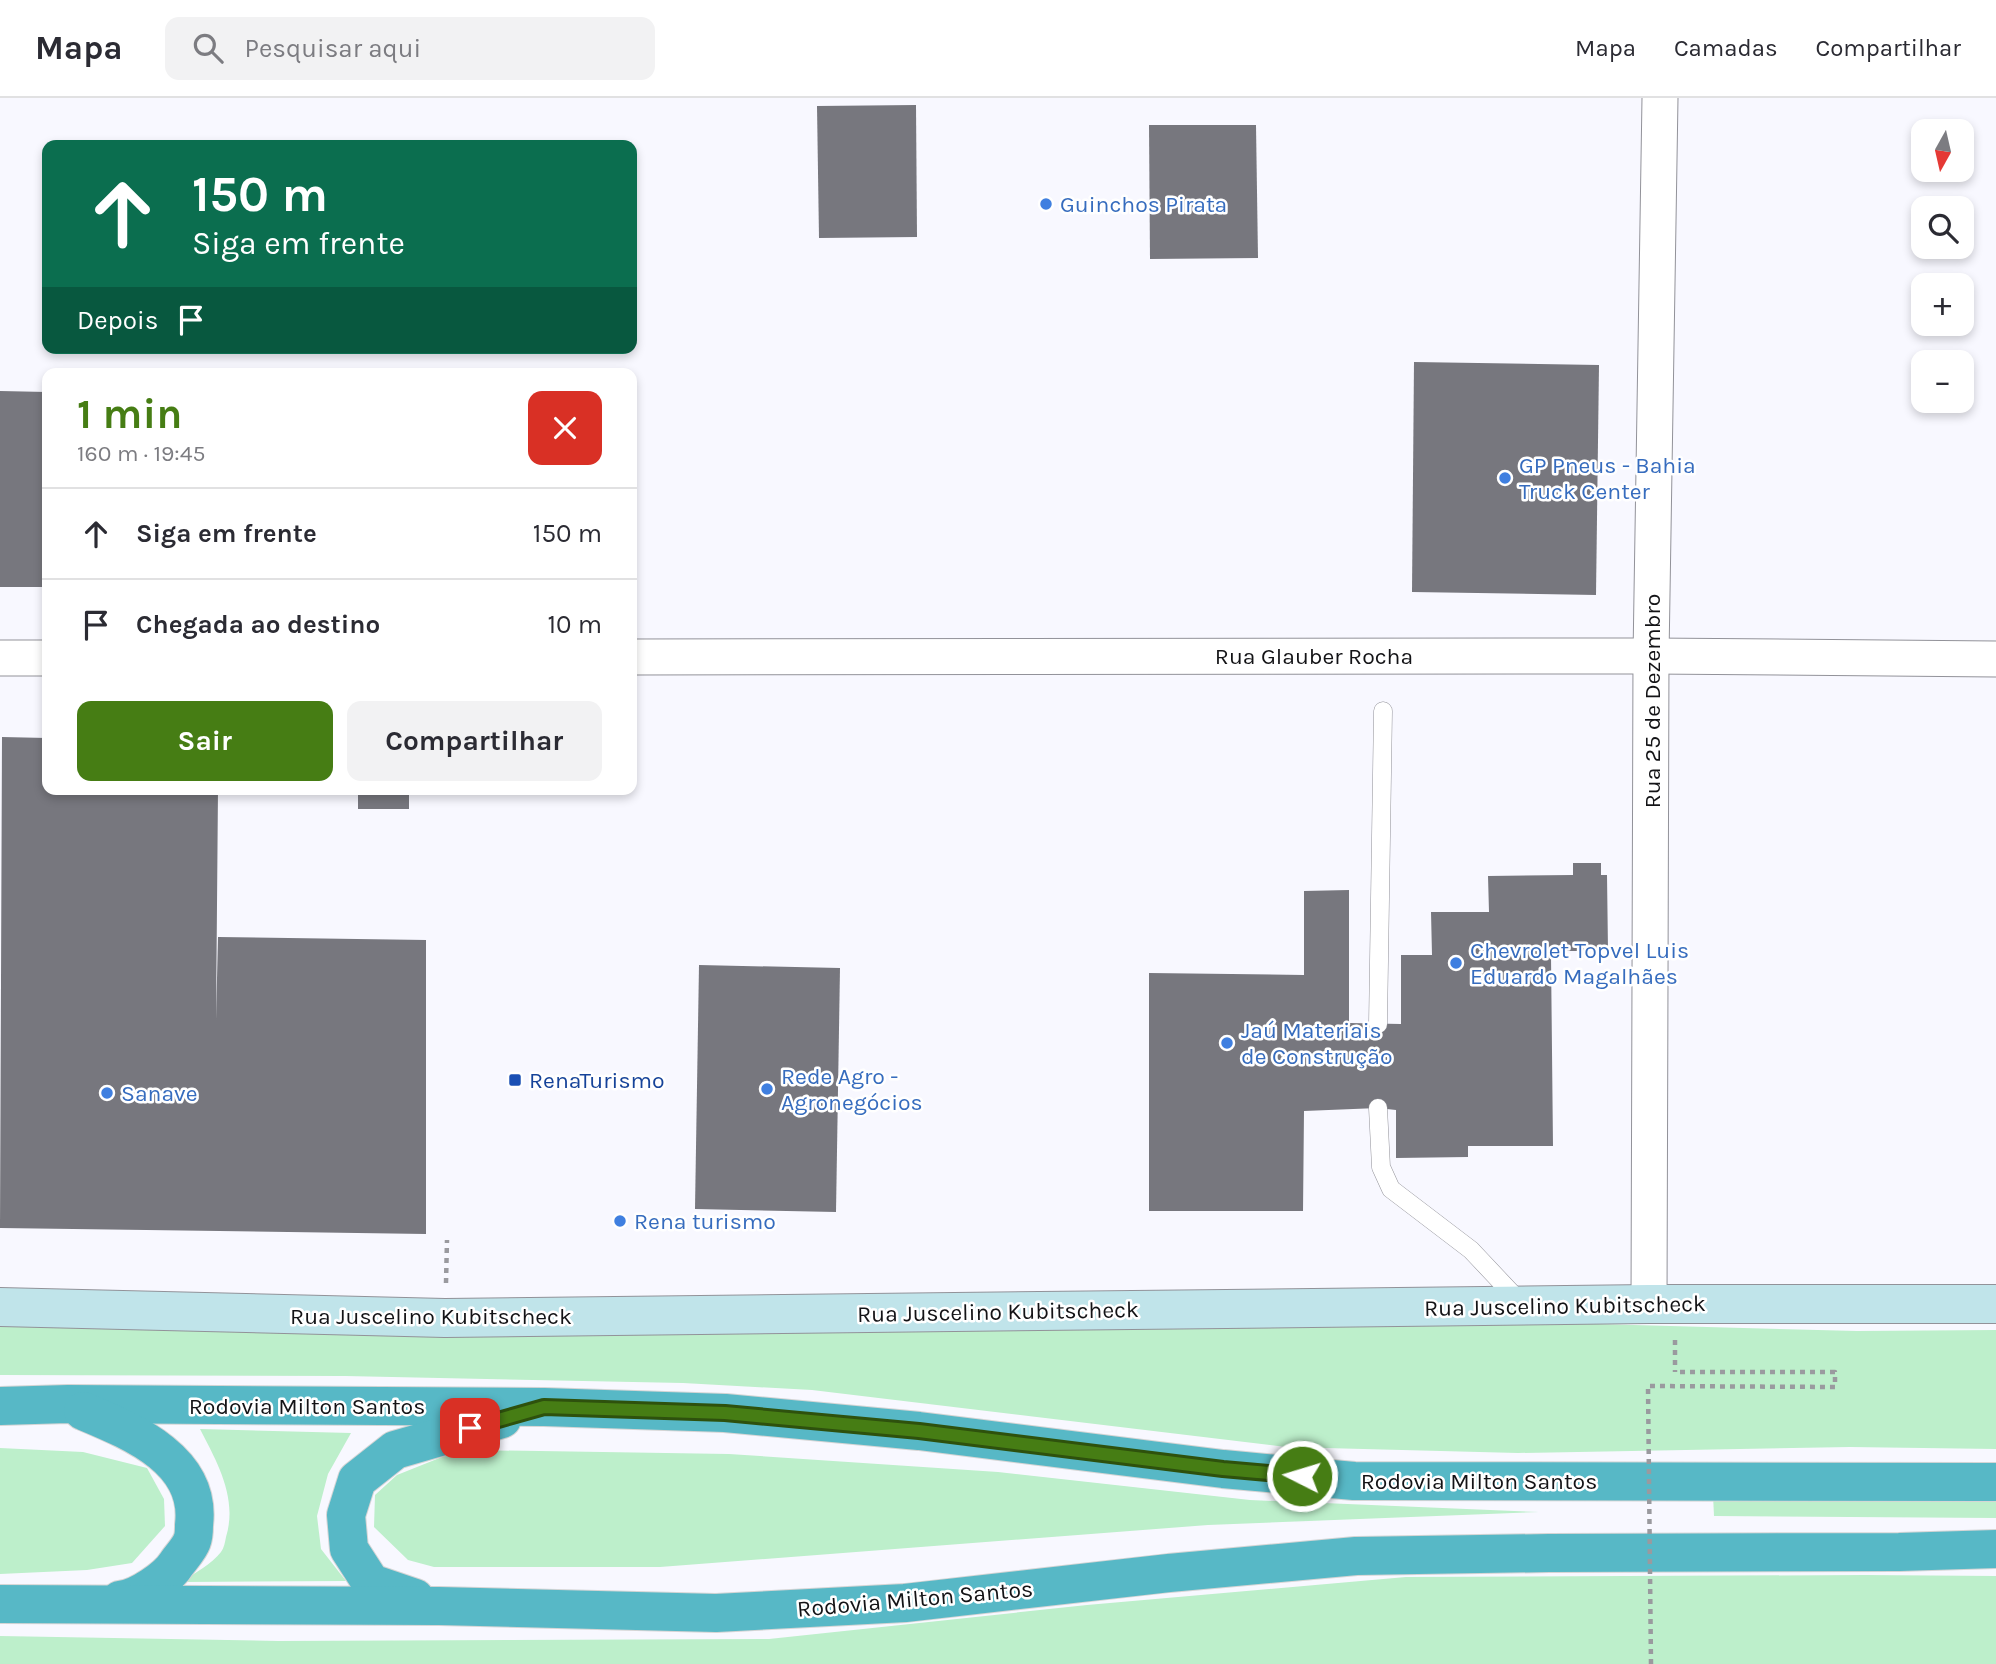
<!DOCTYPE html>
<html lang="pt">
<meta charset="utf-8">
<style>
body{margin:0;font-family:Karla,sans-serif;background:#f2f2f3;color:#2b2b33;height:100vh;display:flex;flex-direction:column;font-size:26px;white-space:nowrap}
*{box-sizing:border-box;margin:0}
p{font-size:23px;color:#7c7c81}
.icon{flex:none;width:38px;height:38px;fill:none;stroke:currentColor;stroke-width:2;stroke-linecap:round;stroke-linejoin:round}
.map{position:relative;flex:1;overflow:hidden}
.panel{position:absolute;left:42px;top:270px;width:595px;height:427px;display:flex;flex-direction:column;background:#fff;border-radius:14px;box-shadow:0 4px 10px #0003}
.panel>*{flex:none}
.top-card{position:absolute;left:42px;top:42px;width:595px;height:214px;border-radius:14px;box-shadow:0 4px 10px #0003;background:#0b6e4f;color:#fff;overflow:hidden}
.needle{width:46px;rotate:188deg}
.tools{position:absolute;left:1911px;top:21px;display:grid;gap:14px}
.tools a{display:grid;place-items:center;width:63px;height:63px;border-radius:14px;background:#fff;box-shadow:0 4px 10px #0003;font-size:35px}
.pin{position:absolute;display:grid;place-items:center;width:60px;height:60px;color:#fff;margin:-30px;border-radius:14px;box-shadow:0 4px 10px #0006}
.me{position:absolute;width:77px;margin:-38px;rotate:275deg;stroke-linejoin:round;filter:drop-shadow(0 0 5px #0008)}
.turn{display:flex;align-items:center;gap:24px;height:147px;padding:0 35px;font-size:32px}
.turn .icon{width:91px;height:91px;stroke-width:2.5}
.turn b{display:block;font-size:49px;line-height:60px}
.then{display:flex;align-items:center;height:66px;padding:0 35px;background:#0003;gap:14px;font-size:26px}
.round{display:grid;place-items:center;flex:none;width:74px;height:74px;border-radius:14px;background:#f2f2f3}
.head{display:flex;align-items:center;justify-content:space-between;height:119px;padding:0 35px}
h1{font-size:42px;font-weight:700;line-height:52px;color:#467d14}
.primary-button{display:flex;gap:14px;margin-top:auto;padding:14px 35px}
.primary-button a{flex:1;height:80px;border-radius:14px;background:#467d14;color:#fff;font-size:28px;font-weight:700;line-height:80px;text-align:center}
.primary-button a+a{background:#f2f2f3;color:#2b2b33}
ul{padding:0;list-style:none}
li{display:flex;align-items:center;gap:21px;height:91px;padding:0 35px;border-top:2px solid #e1e1e2}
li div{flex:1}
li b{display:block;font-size:26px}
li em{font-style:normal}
header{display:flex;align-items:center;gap:42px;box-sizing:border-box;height:98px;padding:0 35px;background:#fff;border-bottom:2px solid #e1e1e2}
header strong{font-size:33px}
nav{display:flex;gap:38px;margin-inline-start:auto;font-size:24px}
.search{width:490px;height:63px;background:#f2f2f3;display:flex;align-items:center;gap:18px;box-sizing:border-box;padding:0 24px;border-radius:14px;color:#7c7c81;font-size:26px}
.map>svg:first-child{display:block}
.green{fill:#bdefcb}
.building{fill:#77777e}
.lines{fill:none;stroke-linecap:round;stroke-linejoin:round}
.service-casing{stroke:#929299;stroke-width:19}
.minor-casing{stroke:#929299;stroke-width:37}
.secondary-casing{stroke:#929299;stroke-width:40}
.trunk-casing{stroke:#d5d5d5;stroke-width:40}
.path{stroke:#9a9a9f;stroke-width:4.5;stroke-dasharray:5 5;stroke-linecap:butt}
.service{stroke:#fff;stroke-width:18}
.minor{stroke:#fff;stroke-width:35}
.secondary{stroke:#c0e4ea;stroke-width:38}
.trunk{stroke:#57b8c6;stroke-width:38}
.path-bridge{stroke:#9a9a9f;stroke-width:4.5;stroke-dasharray:5 5;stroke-linecap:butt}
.route-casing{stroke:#2e510d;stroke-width:18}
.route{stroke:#467d14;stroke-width:12}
.shop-dot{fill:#3f7fe0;stroke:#fff;stroke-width:2.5}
.transit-dot{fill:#1a4fb4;stroke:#fff;stroke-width:2.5}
.labels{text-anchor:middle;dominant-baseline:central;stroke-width:5;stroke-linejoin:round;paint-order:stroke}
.shop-label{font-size:23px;fill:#366cbe;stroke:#fff;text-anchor:start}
.street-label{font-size:23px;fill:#131316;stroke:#fff}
.transit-label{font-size:23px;fill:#164399;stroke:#fff;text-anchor:start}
</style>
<header>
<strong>Mapa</strong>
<div class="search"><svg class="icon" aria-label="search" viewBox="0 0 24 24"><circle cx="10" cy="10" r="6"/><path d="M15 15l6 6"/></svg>Pesquisar aqui</div>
<nav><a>Mapa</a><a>Camadas</a><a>Compartilhar</a></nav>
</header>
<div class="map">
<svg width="1996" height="1566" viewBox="0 0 1996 1566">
<rect width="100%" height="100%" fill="#f8f8ff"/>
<g class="green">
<path d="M1333,1219l524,14 139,-1v119l-146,-2 -332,6 -232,-6 -474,-57 -129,-7 -338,-7 -345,-1v-49z"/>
<path d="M200,1331l151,4 -23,41 -11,42 4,33 25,32 -164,1c12,-9 30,-18 39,-30 3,-4 4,-10 5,-15 12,-39 -9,-75 -26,-108z"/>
<path d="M0,1350l83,4 64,16 17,31 1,27 -33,37 -45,7 -87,4z"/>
<path d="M469,1352l260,4 269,18 252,28 289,12 -331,13 -548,42h-226l-26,-7 -34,-33 1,-32 22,-20 45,-18z"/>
<path d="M1713,1397l283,3v20l-282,-2z"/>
<path d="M1865,1477l131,1v88h-1996v-28l278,5 491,-2 318,-34 319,-28z"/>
</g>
<g class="building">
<path d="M916,7l1,132 -98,1 -2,-132z"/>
<path d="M1149,27h107l2,133 -108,1z"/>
<path d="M1414,264l185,3 -3,230 -184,-3z"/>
<path d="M0,293l47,1v195h-47z"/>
<path d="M2,639l45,1v51h171l-2,231 2,-83 208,3v294l-426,-6z"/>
<rect x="358" y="691" width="51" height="20"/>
<path d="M1573,765h28v12h6l1,76h-41v5h-16l2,190h-85v11l-72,1v-48l-18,-2 -74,3 -1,100h-154v-238l155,2v-84l45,-1v133l52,1v-69h31l-1,-43h58l-1,-36 85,-1z"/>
<path d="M699,867l141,3 -4,244 -141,-3z"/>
</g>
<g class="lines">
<g class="service-casing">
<g id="service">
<path d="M1378,926l5,-313"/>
<path d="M1378,1010l3,59 10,22 80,61 49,52"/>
</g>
</g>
<g class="minor-casing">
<g id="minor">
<path d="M632,559l1019,-1 345,3"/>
<path d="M0,560h47"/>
<path d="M1649,1206l2,-648 9,-558"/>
</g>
</g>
<g class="secondary-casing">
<path id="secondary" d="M0,1209l445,11 1204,-14h347"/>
</g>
<g class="trunk-casing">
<g id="trunk">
<path d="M0,1308l68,-2 476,3 181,6 194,18 304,38 131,12 642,1"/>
<path d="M83,1313c50,21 119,49 111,114 0,5 0,11 -2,16 -3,8 -10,15 -15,22 -9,15 -39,35 -57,37"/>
<path d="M415,1500l-44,-15 -22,-34 -3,-34 11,-35 38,-30 107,-31"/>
<path d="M0,1506l439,2 277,7 189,-10 264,-30 187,-17 193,-3 350,-1 97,-3"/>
</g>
</g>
<g class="path">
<path d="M446,1185l1,-43"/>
<path d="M1675,1242v32"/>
</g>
<use href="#service" class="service"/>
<use href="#minor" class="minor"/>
<use href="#secondary" class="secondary"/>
<use href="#trunk" class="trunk"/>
<path class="path-bridge" d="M1651,1566l-3,-278 187,1v-15h-160"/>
</g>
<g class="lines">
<g class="route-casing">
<path id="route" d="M470,1330l74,-21 181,6 194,18 304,38 79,7"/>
</g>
<use href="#route" class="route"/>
</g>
<g class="shop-dot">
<circle cx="1046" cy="106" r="7"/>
<circle cx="1505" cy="380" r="7"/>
<circle cx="1456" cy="865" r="7"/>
<circle cx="1227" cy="945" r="7"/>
<circle cx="767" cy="991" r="7"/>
<circle cx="107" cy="995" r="7"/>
<circle cx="620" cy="1123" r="7"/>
</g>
<rect class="transit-dot" x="508" y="975" width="14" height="14" rx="3.5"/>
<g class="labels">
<g class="shop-label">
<text x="1060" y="106">Guinchos Pirata</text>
<text x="1519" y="367">GP Pneus - Bahia<tspan x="1519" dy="26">Truck Center</tspan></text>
<text x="1470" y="852">Chevrolet Topvel Luis<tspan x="1470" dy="26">Eduardo Magalhães</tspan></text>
<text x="1241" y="932">Jaú Materiais<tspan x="1241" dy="26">de Construção</tspan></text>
<text x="781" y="978">Rede Agro -<tspan x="781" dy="26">Agronegócios</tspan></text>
<text x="121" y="995">Sanave</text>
<text x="634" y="1123">Rena turismo</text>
</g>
<g class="street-label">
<text x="1314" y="558">Rua Glauber Rocha</text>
<text transform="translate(1652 603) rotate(-90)">Rua 25 de Dezembro</text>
<text transform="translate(1565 1208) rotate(-1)">Rua Juscelino Kubitscheck</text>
<text transform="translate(998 1214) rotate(-1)">Rua Juscelino Kubitscheck</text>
<text x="431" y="1218">Rua Juscelino Kubitscheck</text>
<text x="307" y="1308">Rodovia Milton Santos</text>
<text x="1479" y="1383">Rodovia Milton Santos</text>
<text transform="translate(915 1501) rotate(-5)">Rodovia Milton Santos</text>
</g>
<g class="transit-label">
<text x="529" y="982">RenaTurismo</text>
</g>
</g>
</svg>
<div class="tools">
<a><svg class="needle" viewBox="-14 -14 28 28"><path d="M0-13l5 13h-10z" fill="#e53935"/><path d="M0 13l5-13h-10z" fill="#7c7c81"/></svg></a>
<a><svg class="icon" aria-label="search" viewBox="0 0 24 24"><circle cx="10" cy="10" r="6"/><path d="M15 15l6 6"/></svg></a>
<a>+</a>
<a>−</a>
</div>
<div class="pin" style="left:470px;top:1330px;background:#d93025"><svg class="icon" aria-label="arrive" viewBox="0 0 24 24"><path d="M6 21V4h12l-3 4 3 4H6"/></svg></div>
<svg class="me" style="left:1302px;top:1378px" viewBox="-20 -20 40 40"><circle r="17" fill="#467d14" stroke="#fff" stroke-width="3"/><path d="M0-11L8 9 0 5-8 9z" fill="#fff"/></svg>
<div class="top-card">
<div class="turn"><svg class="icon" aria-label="ahead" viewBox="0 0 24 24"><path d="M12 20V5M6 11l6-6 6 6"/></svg><div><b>150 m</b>Siga em frente</div></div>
<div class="then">Depois<svg class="icon" aria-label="arrive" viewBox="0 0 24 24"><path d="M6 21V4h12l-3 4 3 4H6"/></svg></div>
</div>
<section class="panel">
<div class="head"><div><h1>1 min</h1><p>160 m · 19:45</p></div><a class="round" style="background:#d93025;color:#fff"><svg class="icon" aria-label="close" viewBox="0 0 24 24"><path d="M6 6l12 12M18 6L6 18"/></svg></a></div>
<ul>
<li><svg class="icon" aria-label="ahead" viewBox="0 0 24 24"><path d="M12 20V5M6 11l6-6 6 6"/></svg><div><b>Siga em frente</b></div><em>150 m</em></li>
<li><svg class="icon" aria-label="arrive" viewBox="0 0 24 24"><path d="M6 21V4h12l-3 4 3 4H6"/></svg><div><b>Chegada ao destino</b></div><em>10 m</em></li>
</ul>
<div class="primary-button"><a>Sair</a><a>Compartilhar</a></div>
</section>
</div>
